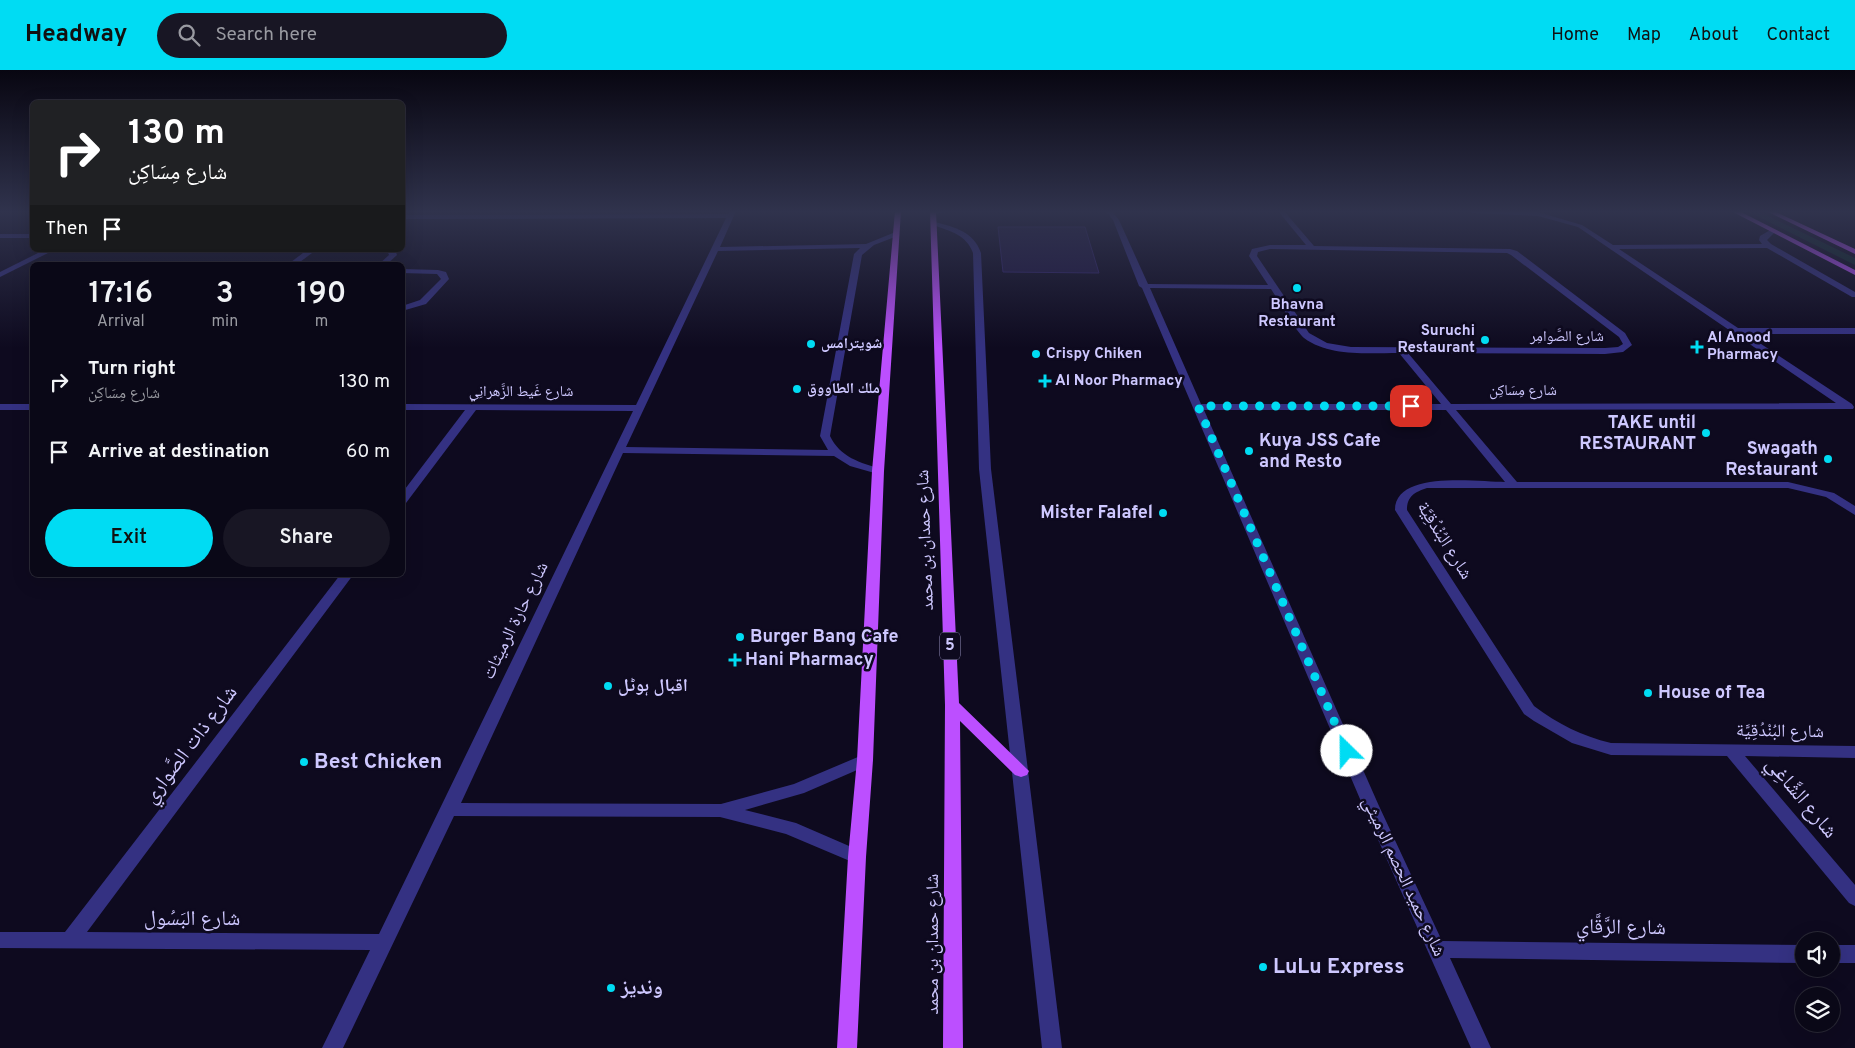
<!DOCTYPE html>
<meta charset="utf-8">
<style>
body{margin:0;font-family:Overpass,"Noto Naskh Arabic",sans-serif;background:#181624;color:#f1f3f6;height:100vh;display:flex;flex-direction:column;font-size:19px;white-space:nowrap}
*{box-sizing:border-box;margin:0}
p{font-size:16px;color:#999aa1}
.icon{flex:none;width:28px;height:28px;fill:none;stroke:currentColor;stroke-width:2;stroke-linecap:round;stroke-linejoin:round}
.map{position:relative;flex:1;overflow:hidden}
.side{position:absolute;left:30px;top:192px;width:375px;height:315px;display:flex;flex-direction:column;background:#0a0817;border-radius:8px;box-shadow:0 5px 20px #0002,0 0 0 1px #2a2936}
.side>*{flex:none}
.banner{position:absolute;left:30px;top:30px;width:375px;height:152px;border-radius:8px;box-shadow:0 5px 20px #0002,0 0 0 1px #2a2936;background:#202124;color:#fff;overflow:hidden}
.controls{position:absolute;left:1795px;top:862px;display:grid;gap:10px}
.controls a{display:grid;place-items:center;width:45px;height:45px;border-radius:50%;background:#0a0817;box-shadow:0 5px 20px #0002,0 0 0 1px #2a2936;font-size:25px}
.pin{position:absolute;display:grid;place-items:center;width:42px;height:42px;color:#fff;margin:-21px;border-radius:10px;box-shadow:0 2px 8px #0006}
.me{position:absolute;width:55px;margin:-28px;rotate:337deg;stroke-linejoin:round;filter:drop-shadow(0 0 4px #0008)}
.turn{display:flex;align-items:center;gap:18px;height:105px;padding:0 15px;font-size:22px}
.turn .icon{width:65px;height:65px;stroke-width:2.5}
.turn b{display:block;font-size:35px;line-height:42px}
.then{display:flex;align-items:center;height:48px;padding:0 15px;background:#0003;gap:10px;font-size:19px}
.eta{display:flex;justify-content:space-evenly;align-items:center;height:85px;text-align:center}
.eta b{font-size:30px;font-weight:600;line-height:35px}
.primary-button{display:flex;gap:10px;margin-top:auto;padding:10px 15px}
.primary-button a{flex:1;height:58px;border-radius:30px;background:#00dcf3;color:#111;font-size:20px;font-weight:600;line-height:58px;text-align:center}
.primary-button a+a{background:#181624;color:#f1f3f6}
ul{padding:0;list-style:none}
li{display:flex;align-items:center;gap:15px;height:70px;padding:0 15px}
li div{flex:1}
li b{display:block;font-size:19px}
li em{font-style:normal}
header{display:flex;align-items:center;gap:30px;box-sizing:border-box;height:70px;padding:0 25px;background:#00dcf3;color:#111}
header strong{font-size:24px}
nav{display:flex;gap:28px;margin-inline-start:auto;font-size:18px}
.search{width:350px;height:45px;background:#181624;display:flex;align-items:center;gap:12px;box-sizing:border-box;padding:0 18px;border-radius:28px;color:#999aa1;font-size:19px}
.map>svg:first-child{display:block}
.green{fill:#0d2928}
.building{fill:#1e1541;stroke:#33256f}
.lines{fill:none;stroke-linecap:round;stroke-linejoin:round}
.minor{fill:#343182;fill-rule:evenodd}
.major{fill:#bc4fff;fill-rule:evenodd}
.route{stroke:#00dcf3;stroke-width:9;stroke-dasharray:0 16.2}
.poi-dot{fill:#00dcf3;stroke:#0e0a1f;stroke-width:2}
.labels{text-anchor:middle;dominant-baseline:central;stroke-width:5;stroke-linejoin:round;paint-order:stroke}
.far-poi-label{font-size:15px;font-weight:bold;fill:#cec8ff;stroke:#0e0a1f;text-anchor:start}
.far-street-label{font-size:15px;fill:#cec8ff;stroke:#0e0a1f}
.shield{fill:#0e0a1f;stroke:#948fbc;stroke-width:1}
.shield-label{font-size:16px;font-weight:bold;fill:#cec8ff}
.poi-label{font-size:18px;font-weight:bold;fill:#cec8ff;stroke:#0e0a1f;text-anchor:start}
.street-label{font-size:18px;fill:#cec8ff;stroke:#0e0a1f}
.near-street-label{font-size:21px;fill:#cec8ff;stroke:#0e0a1f}
.near-poi-label{font-size:21px;font-weight:bold;fill:#cec8ff;stroke:#0e0a1f;text-anchor:start}
</style>
<header>
<strong>Headway</strong>
<div class="search"><svg class="icon" aria-label="search" viewBox="0 0 24 24"><circle cx="10" cy="10" r="6"/><path d="M15 15l6 6"/></svg>Search here</div>
<nav><a>Home</a><a>Map</a><a>About</a><a>Contact</a></nav>
</header>
<div class="map">
<svg width="1855" height="978" viewBox="0 0 1855 978">
<rect width="100%" height="100%" fill="#0e0a1f"/>
<path class="green" d="M1747,141h11l97,47v7z"/>
<path class="building" d="M998,157h87l14,46 -96,-1z"/>
<g class="lines">
<g class="minor">
<path d="M730,141h6l-16,36 146,-3 27,-11 7,2 -26,10 -12,10 -32,181c10,21 30,27 52,33l2,2 -6,3 -28,-8 -16,-10 -211,-3 -162,350 260,1 73,-20 71,-30 6,2 2,4 -2,4 -67,29 -59,17 51,13 67,29 3,5 -3,5 -6,2 -71,-30 -66,-17 -266,-1 -111,232h-21l48,-98 -370,-2v-16h65l275,-357h13l-266,357 292,2 254,-523 -157,-1 -70,93 -4,1v-11l63,-83h-63v-6l234,1 90,-187 -324,1v-4l326,-1zM860,178l-6,6 -34,182 8,14 -202,-3 92,-196z"/>
<path d="M930,141h22l-19,3z"/>
<path d="M1106,141h6l7,9 29,64 120,1 -19,-29 3,-7 18,-4h36l-28,-34h6l30,35 196,3 7,2 108,82 7,12 -9,7 -18,2 -197,-1 43,51 385,-1 -258,-176 -40,-11 -64,-3 -3,-2 67,1 44,13 31,20 149,-1 -3,-4 1,-4 12,-7 4,2 -9,9 4,4 84,48v5h-3l-85,-49 -148,1 119,79h117v6h-109l106,70 2,3 -1,2 -397,1 61,72h271l46,11 21,13v9l-29,-18 -38,-9h-361c-12,4 -20,8 -20,22l127,196c24,18 48,30 77,37l244,3v12l-110,-2 110,129v21l-6,-3 -122,-147 -116,-1 -39,-12 -38,-22 -10,-7 -129,-204c0,-40 83,-28 110,-28l-59,-72h-242l175,396 63,135 362,4v18l-354,-5 41,90h-20l-108,-242 -221,-518 -3,-2 -26,-66zM1270,179l237,4 4,2 108,82 4,7 -5,3 -13,1 -254,-1 -24,-4 -18,-10 -52,-77 1,-4zM1150,218l121,1c8,12 24,41 33,49 26,19 64,15 95,15l42,51h-240z"/>
<path d="M935,152c20,5 39,10 46,31l10,216 71,579h-20l-63,-579 -6,-216c-6,-18 -23,-22 -40,-28v-2z"/>
<rect x="0" y="164" width="32" height="4"/>
<path d="M44,180h10l-54,27v-5z"/>
<path d="M307,180h9l-20,15h-9z"/>
<path d="M387,180h8l2,5 -11,10h-8l11,-10z"/>
<path d="M402,199l36,1 8,2 3,7 -23,25 -24,7v-5l18,-6 21,-21 -4,-5 -35,-1z"/>
<rect x="0" y="334" width="32" height="6"/>
<rect x="1831" y="875" width="24" height="18"/>
</g>
<g class="major">
<path d="M895,141h6l-17,260 -11,289 -7,97 -9,191h-20l11,-191 9,-97 15,-289z"/>
<path d="M930,141h6l23,492 70,68 -2,4 -6,2 -6,-2 -55,-54 3,327h-20l2,-343z"/>
<path d="M1731,141h8l116,59v5z"/>
<path d="M1766,141h8l81,38v5z"/>
</g>
</g>
<linearGradient id="sky" x2="0" y2="1"><stop stop-color="#080611"/><stop offset="0.51" stop-color="#30334d"/><stop offset="1" stop-color="#30334d" stop-opacity="0"/></linearGradient>
<rect width="1855" height="278" fill="url(#sky)"/>
<g class="lines">
<path class="route" d="M1347,681l-149,-345h213"/>
</g>
<g class="poi-dot">
<circle cx="1297" cy="218" r="5"/>
<circle cx="1485" cy="270" r="5"/>
<circle cx="811" cy="274" r="5"/>
<path d="M1694.5 269.5h5v5h5v5h-5v5h-5v-5h-5v-5h5z"/>
<circle cx="1036" cy="284" r="5"/>
<path d="M1042.5 303.5h5v5h5v5h-5v5h-5v-5h-5v-5h5z"/>
<circle cx="797" cy="319" r="5"/>
<circle cx="1706" cy="363" r="5"/>
<circle cx="1249" cy="381" r="5"/>
<circle cx="1828" cy="389" r="5"/>
<circle cx="1163" cy="443" r="5"/>
<circle cx="740" cy="567" r="5"/>
<path d="M732.5 582.5h5v5h5v5h-5v5h-5v-5h-5v-5h5z"/>
<circle cx="608" cy="616" r="5"/>
<circle cx="1648" cy="623" r="5"/>
<circle cx="304" cy="692" r="5"/>
<circle cx="1263" cy="897" r="5"/>
<circle cx="611" cy="918" r="5"/>
</g>
<g class="labels">
<g class="far-poi-label">
<text x="1297" y="235" text-anchor="middle">Bhavna<tspan x="1297" dy="17">Restaurant</tspan></text>
<text x="1475" y="261" text-anchor="end">Suruchi<tspan x="1475" dy="17">Restaurant</tspan></text>
<text x="1707" y="268">Al Anood<tspan x="1707" dy="17">Pharmacy</tspan></text>
<text x="821" y="274">شويترامس</text>
<text x="1046" y="284">Crispy Chiken</text>
<text x="1055" y="311">Al Noor Pharmacy</text>
<text x="807" y="319">ملك الطاووق</text>
</g>
<g class="far-street-label">
<text x="1567" y="267">شارع الصَّوامِر</text>
<text x="1523" y="321">شارع مِسَاكِن</text>
<text x="521" y="322">شارع غَيط الزَّهرانِي</text>
</g>
<rect class="shield" x="940" y="562.5" width="20" height="27" rx="4"/>
<g class="shield-label">
<text x="950" y="576">5</text>
</g>
<g class="poi-label">
<text x="1696" y="353" text-anchor="end">TAKE until<tspan x="1696" dy="21">RESTAURANT</tspan></text>
<text x="1259" y="371">Kuya JSS Cafe<tspan x="1259" dy="21">and Resto</tspan></text>
<text x="1818" y="379" text-anchor="end">Swagath<tspan x="1818" dy="21">Restaurant</tspan></text>
<text x="1153" y="443" text-anchor="end">Mister Falafel</text>
<text x="750" y="567">Burger Bang Cafe</text>
<text x="745" y="590">Hani Pharmacy</text>
<text x="618" y="616">اقبال ہوٹل</text>
<text x="1658" y="623">House of Tea</text>
</g>
<g class="street-label">
<text transform="translate(926 470) rotate(-92)">شارع حمدان بن محمد</text>
<text transform="translate(1444 471) rotate(58)">شارع البُنْدُقِيَّة</text>
<text transform="translate(516 551) rotate(-64)">شارع حارة الرميثات</text>
<text transform="translate(1780 662) rotate(1)">شارع البُنْدُقِيَّة</text>
<text transform="translate(1403 807) rotate(65)">شارع حميد الحصم الرميثي</text>
<text transform="translate(933 874) rotate(-90)">شارع حمدان بن محمد</text>
</g>
<g class="near-street-label">
<text transform="translate(191 675) rotate(-53)">شارع ذات الصَّواري</text>
<text transform="translate(1801 728) rotate(50)">شارع الشَّاغِي</text>
<text x="192" y="849">شارع البَسُول</text>
<text transform="translate(1621 858) rotate(1)">شارع الرَّقَّاي</text>
</g>
<g class="near-poi-label">
<text x="314" y="692">Best Chicken</text>
<text x="1273" y="897">LuLu Express</text>
<text x="621" y="918">ونديز</text>
</g>
</g>
</svg>
<div class="controls">
<a><svg class="icon" aria-label="sound" viewBox="0 0 24 24"><path d="M4 9h4l5-4v14l-5-4H4zM17 9q2 3 0 6"/></svg></a>
<a><svg class="icon" aria-label="layers" viewBox="0 0 24 24"><path d="M12 4l9 5-9 5-9-5zM3 14l9 5 9-5"/></svg></a>
</div>
<div class="pin" style="left:1411px;top:336px;background:#d93025"><svg class="icon" aria-label="arrive" viewBox="0 0 24 24"><path d="M6 21V4h12l-3 4 3 4H6"/></svg></div>
<svg class="me" style="left:1347px;top:681px" viewBox="-20 -20 40 40"><circle r="19" fill="#fff"/><path d="M0-13L10 11 0 6-10 11z" fill="#00dcf3"/></svg>
<div class="banner">
<div class="turn"><svg class="icon" aria-label="right" viewBox="0 0 24 24"><path d="M7 20v-9h11M14 6l5 5-5 5"/></svg><div><b>130 m</b>شارع مِسَاكِن</div></div>
<div class="then">Then<svg class="icon" aria-label="arrive" viewBox="0 0 24 24"><path d="M6 21V4h12l-3 4 3 4H6"/></svg></div>
</div>
<section class="side">
<div class="eta">
<div><b>17:16</b><p>Arrival</p></div>
<div><b>3</b><p>min</p></div>
<div><b>190</b><p>m</p></div>
</div>
<ul>
<li><svg class="icon" aria-label="right" viewBox="0 0 24 24"><path d="M7 20v-9h11M14 6l5 5-5 5"/></svg><div><b>Turn right</b><p>شارع مِسَاكِن</p></div><em>130 m</em></li>
<li><svg class="icon" aria-label="arrive" viewBox="0 0 24 24"><path d="M6 21V4h12l-3 4 3 4H6"/></svg><div><b>Arrive at destination</b></div><em>60 m</em></li>
</ul>
<div class="primary-button"><a>Exit</a><a>Share</a></div>
</section>
</div>
